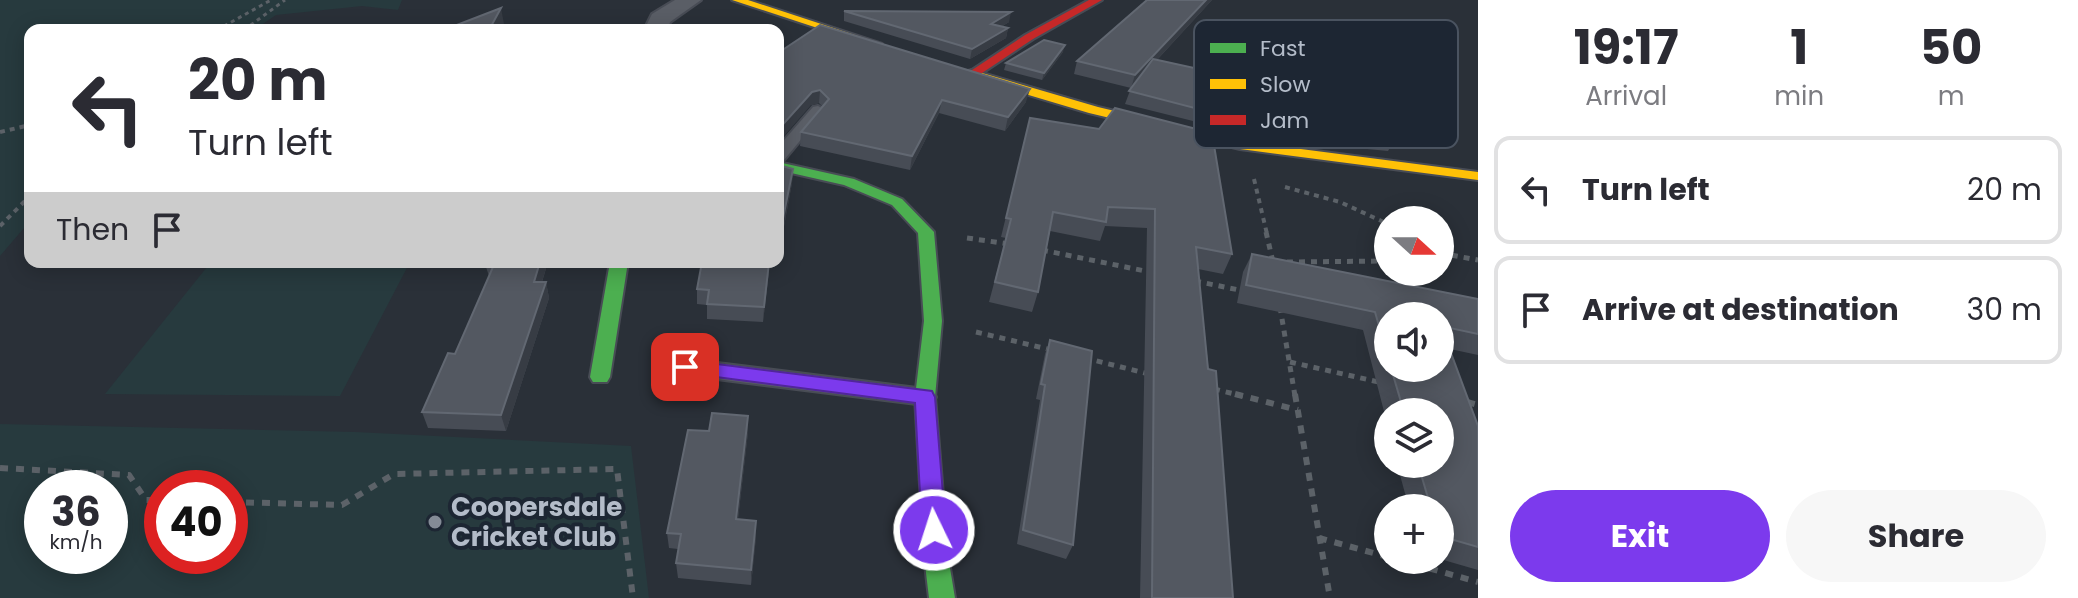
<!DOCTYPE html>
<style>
body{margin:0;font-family:Poppins,sans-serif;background:#f7f7f7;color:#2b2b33;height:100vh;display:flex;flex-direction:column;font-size:30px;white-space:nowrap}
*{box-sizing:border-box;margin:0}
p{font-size:26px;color:#7c7c81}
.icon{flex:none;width:44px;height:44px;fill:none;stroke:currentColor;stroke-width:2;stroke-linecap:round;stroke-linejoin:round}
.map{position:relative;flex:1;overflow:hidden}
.details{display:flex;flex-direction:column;background:#fff;width:600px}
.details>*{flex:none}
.guide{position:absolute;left:24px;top:24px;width:760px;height:244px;border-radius:16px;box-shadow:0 4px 20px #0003;background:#fff;color:#2b2b33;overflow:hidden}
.needle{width:52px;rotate:111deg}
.controls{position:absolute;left:1374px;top:206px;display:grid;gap:16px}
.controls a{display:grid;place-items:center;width:80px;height:80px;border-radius:50%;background:#fff;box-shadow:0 4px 20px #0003;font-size:40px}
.speed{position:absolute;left:24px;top:470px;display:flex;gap:16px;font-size:40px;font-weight:700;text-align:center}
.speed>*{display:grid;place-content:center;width:104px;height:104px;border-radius:50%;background:#fff;box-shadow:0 4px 20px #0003;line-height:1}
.speed small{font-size:20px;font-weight:400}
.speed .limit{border:12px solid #d22;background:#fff;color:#111}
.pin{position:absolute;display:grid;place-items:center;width:68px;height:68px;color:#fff;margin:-34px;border-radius:16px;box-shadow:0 4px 12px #0006}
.me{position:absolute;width:88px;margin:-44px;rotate:356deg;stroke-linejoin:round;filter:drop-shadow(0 0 6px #0008)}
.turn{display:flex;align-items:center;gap:28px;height:168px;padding:0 32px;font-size:36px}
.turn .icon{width:104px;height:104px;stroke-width:2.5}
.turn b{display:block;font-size:56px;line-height:68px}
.then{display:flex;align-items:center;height:76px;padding:0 32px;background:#0003;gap:16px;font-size:30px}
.eta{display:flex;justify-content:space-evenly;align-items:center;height:136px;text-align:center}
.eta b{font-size:48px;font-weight:700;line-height:56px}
.primary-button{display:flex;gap:16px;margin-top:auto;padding:16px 32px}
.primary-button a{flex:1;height:92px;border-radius:48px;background:#7c3aed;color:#fff;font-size:32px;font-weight:700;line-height:92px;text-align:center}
.primary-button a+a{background:#f7f7f7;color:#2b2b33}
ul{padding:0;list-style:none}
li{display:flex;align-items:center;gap:24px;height:108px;margin:0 16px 12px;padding:0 16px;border:4px solid #e1e1e2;border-radius:16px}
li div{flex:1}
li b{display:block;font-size:30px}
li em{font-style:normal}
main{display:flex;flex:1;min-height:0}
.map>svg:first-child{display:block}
.green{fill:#273a3e;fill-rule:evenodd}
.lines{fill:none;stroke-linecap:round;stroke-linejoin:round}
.lane-casing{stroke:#484c55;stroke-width:4}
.street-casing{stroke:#484c55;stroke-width:4}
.fast-casing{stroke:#484c55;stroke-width:4}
.slow-casing{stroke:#484c55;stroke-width:4}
.jam-casing{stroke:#484c55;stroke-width:4}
.path-far3{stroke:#5c6268;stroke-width:3;stroke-dasharray:4 4;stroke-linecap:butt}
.path-far2{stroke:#5c6268;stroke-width:4;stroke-dasharray:5 5;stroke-linecap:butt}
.path-far1{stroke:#5c6268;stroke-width:5;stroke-dasharray:6 6;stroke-linecap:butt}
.path{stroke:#5c6268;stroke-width:6;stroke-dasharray:8 8;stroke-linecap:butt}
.lane{fill:#5a5e66;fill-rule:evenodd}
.street{fill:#5a5e66;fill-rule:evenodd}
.fast{fill:#4caf50;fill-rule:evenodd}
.slow{fill:#ffc107;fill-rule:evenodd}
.jam{fill:#c62828;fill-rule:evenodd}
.wall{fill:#474c55;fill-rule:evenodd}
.shaded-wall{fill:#373c44}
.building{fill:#535861;stroke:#626872;stroke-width:2}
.route{fill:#7c3aed;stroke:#51269a;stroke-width:2}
.poi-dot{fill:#848b96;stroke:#1d2633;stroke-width:3}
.labels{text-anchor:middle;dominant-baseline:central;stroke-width:8;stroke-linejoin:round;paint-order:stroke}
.near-poi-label{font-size:26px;font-weight:bold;fill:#b4bcc9;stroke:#1d2633;text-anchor:start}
.key{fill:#1d2633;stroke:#4a5360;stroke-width:2}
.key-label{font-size:22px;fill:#b4bcc9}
</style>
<main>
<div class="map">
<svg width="1478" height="598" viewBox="0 0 1478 598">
<rect width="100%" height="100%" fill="#2a3038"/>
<g class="green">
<path d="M0,0h402l-4,10 -36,-4 -86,9 -22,15h-224v191l-30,35z"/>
<path d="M211,262h199l-70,134 -235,-2z"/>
<path d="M0,424l355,8 276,14 18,152h-649zM42,488h68v68h-68zM162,488h68v68h-68z"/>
</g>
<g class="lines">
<g class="lane-casing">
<g id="lane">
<path d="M818,106l7,4 -2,3 -39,47 -6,2v-15l35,-40z"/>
<path d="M685,359l240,30 8,2 3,6 -3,6 -8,2 -240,-30 -8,-2 -3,-6 3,-6z"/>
</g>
</g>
<g class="street-casing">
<path id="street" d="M675,0h26l-31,22 -2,8h-24l8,-16z"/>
</g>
<g class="fast-casing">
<g id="fast">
<path d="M778,162l76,17 48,20 32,33 8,89 -7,76 13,159 7,42h-26l-5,-42 -9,-159 9,-76 -6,-88 -26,-28 -48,-20 -66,-15z"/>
<path d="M610,262h18l-18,115 -3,5h-14l-3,-5z"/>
</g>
</g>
<g class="slow-casing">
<g id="slow">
<path d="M732,0h16l134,44 -10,2z"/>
<path d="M972,70l126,37 142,34 238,31v8l-238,-31 -151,-36 -121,-36v-6z"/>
</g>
</g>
<g class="jam-casing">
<path id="jam" d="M1089,0h13l-69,39 -57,38 -10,-3 59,-39z"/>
</g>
<g class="path-far3">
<path d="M217,30l54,-30"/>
<path d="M244,30l41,-30"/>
<path d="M1389,105l24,-5 18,-15"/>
</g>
<g class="path-far2">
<path d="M1381,106l18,-3"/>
<path d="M1325,123l23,-9"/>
<path d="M0,132l30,-7"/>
<path d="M1254,179l13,55"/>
<path d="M1285,187l55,15 48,22"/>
<path d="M0,226l30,-30"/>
</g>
<g class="path-far1">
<path d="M1266,232l7,30"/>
<path d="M967,238l42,6"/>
<path d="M1042,250l108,22"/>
<path d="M1440,253l38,7"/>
<path d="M1287,262l101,-1"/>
<path d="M1195,281l49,10"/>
<path d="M1280,307l15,89"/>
<path d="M976,332l76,18"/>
<path d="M1085,358l64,16"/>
<path d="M1290,362l93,21"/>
<path d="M1214,389l29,7"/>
</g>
<g class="path">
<path d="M1235,394l63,16"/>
<path d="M1295,394l35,204"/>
<path d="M1467,402l11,3"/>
<path d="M0,468l129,7 17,25h16"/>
<path d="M230,502l112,3 52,-31 223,-5 16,129"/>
<path d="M1319,538l69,19"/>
<path d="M1399,560l79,22"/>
</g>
<use href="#lane" class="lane"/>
<use href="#street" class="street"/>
<use href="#fast" class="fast"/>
<use href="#slow" class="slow"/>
<use href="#jam" class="jam"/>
</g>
<g class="wall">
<path d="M1147,0h65l-55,60 49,51 -5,12 -76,-19 6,-16 -57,-14 3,-13z"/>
<path d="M844,11l165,11 -8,5 7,1 -2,10 -36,21 -126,-38z"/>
<path d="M1298,28l97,111 -7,12 -21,-2 -74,-110z"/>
<path d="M1063,52l-21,28 -38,-10 2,-7z"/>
<path d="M778,53l248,49 -21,29 -66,-18 -29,57 -110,-24 1,-14 21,-26 -3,-3 -8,2z"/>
<path d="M1030,118l202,136 -9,20 -25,-5 35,329h-93l7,-370 -42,-2 -5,15 -50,-10 -12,61 -6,20 -43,-10 17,-64 -5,-1z"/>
<path d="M778,165l15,4 -1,14 -12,65h-2z"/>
<path d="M1252,254l226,45v56l-28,-6 28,77v144l-38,-11v-51h-31l-12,-44h43v-52h-52v15l-25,-97 -126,-27 6,-31zM1388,316l52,52h-52z"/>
<path d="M489,262h59l-6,20h4l3,16 -43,133 -78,-3 -6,-16 33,-58 34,-78 -3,-9z"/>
<path d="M702,262h68l-7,60 -56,-3v-14l-10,-1v-15z"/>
<path d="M1050,340l23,205 -7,14 -49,-15 23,-144 -4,-1 9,-45z"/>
<path d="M748,432l-10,87 18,18 -5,48 -73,-7 -2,-15 2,-14 -9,-1 -2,-15z"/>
</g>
<g class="shaded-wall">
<path d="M1206,0h6l-81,88 4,-13z"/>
<path d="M501,8l3,16 -3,6h-12z"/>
<path d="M1011,12l-2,10 -20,12 2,-10z"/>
<path d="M1008,28l-2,10 -36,21 2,-10z"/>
<path d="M1065,45l-2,7 -21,28 2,-7z"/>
<path d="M1030,89l-4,13 -21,29 3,-14z"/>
<path d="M820,90l-1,13 -8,2 -33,38v-13l34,-38z"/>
<path d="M942,100l-3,13 -29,57 2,-14z"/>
<path d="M793,169l-1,14 -12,65v-15z"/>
<path d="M540,262h8l-11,35 -3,-15z"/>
<path d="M769,262h1l-7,60 1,-15z"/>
<path d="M546,282l3,16 -43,133 -5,-16z"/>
<path d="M748,416v16l-12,103v-16z"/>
<path d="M756,521v16l-5,48v-15z"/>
</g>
<g class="building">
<path d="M1147,0h59l-71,75 -58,-14z"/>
<path d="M501,8l-12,22h-116l1,-1 75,-1z"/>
<path d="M844,11l167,1 -20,12 17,4 -36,21z"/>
<path d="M820,25l210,64 -22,28 -66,-17 -30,56 -111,-24 28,-33 -9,-9 -8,2 -34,38v-77z"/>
<path d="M1044,40l21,5 -21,28 -38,-10z"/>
<path d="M1153,59l46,10 7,42 -77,-20z"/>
<path d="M1115,108l97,25 20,121 -36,-7 12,122 8,2 17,227h-81l3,-389 -47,-2 -2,15 -53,-10 -15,80 -43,-10 16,-63 -5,-1 24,-100 69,11z"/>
<path d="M778,165l15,4 -13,64h-2z"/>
<path d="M1252,254l226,45v35l-37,-8 37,100v121l-38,-11v-28h-9l-13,-44h22v-52h-36l-13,-44h49v-52h-52v41l-13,-45 -129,-27z"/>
<path d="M489,262h51l-6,20h12l-45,133 -79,-3 26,-59 7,1 38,-87h-7z"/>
<path d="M702,262h67l-5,45 -57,-3 2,-14 -12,-1z"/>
<path d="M1050,340l42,11 -19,194 -50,-15 22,-145 -4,-1z"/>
<path d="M712,413l36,3 -12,103 20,2 -5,49 -75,-7 5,-29 -14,-1 21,-103 21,1z"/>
</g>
<path class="route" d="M685,360l247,31 3,6 11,133 -4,7 -8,3 -9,-3 -3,-7 -7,-127 -237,-31 -3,-5 3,-5z"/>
<circle class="poi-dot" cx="435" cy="522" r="8"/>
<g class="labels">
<g class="near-poi-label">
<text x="451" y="507">Coopersdale<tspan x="451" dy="30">Cricket Club</tspan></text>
</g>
</g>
<rect x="1194" y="20" width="264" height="128" rx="12" class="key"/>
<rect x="1210" y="43" width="36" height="10" fill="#4caf50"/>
<rect x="1210" y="79" width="36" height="10" fill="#ffc107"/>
<rect x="1210" y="115" width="36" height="10" fill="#c62828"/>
<g class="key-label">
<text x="1260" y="56">Fast</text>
<text x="1260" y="92">Slow</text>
<text x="1260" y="128">Jam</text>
</g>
</svg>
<div class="controls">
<a><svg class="needle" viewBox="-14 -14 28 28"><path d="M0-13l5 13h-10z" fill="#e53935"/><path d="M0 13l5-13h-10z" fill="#7c7c81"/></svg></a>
<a><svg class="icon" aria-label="sound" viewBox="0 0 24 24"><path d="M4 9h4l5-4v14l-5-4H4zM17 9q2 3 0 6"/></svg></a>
<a><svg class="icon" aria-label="layers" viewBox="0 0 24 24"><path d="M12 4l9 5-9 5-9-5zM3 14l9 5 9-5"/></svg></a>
<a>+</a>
</div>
<div class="speed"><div>36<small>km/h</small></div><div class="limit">40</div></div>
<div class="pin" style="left:685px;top:367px;background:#d93025"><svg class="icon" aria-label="arrive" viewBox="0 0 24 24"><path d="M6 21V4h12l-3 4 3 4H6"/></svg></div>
<svg class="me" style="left:934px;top:530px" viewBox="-20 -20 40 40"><circle r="17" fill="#7c3aed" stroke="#fff" stroke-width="3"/><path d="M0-11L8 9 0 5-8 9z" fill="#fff"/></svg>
<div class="guide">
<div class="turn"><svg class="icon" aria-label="left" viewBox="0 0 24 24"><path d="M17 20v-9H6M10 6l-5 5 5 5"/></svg><div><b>20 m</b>Turn left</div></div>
<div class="then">Then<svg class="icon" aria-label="arrive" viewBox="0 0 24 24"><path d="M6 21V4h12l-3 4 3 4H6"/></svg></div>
</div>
</div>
<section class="details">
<div class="eta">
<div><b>19:17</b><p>Arrival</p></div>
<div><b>1</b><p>min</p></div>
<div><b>50</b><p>m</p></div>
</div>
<ul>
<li><svg class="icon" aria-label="left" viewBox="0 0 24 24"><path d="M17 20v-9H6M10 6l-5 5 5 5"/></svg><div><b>Turn left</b></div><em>20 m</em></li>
<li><svg class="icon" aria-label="arrive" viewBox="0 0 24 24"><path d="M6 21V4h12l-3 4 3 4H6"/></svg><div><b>Arrive at destination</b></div><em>30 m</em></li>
</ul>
<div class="primary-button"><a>Exit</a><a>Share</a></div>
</section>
</main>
